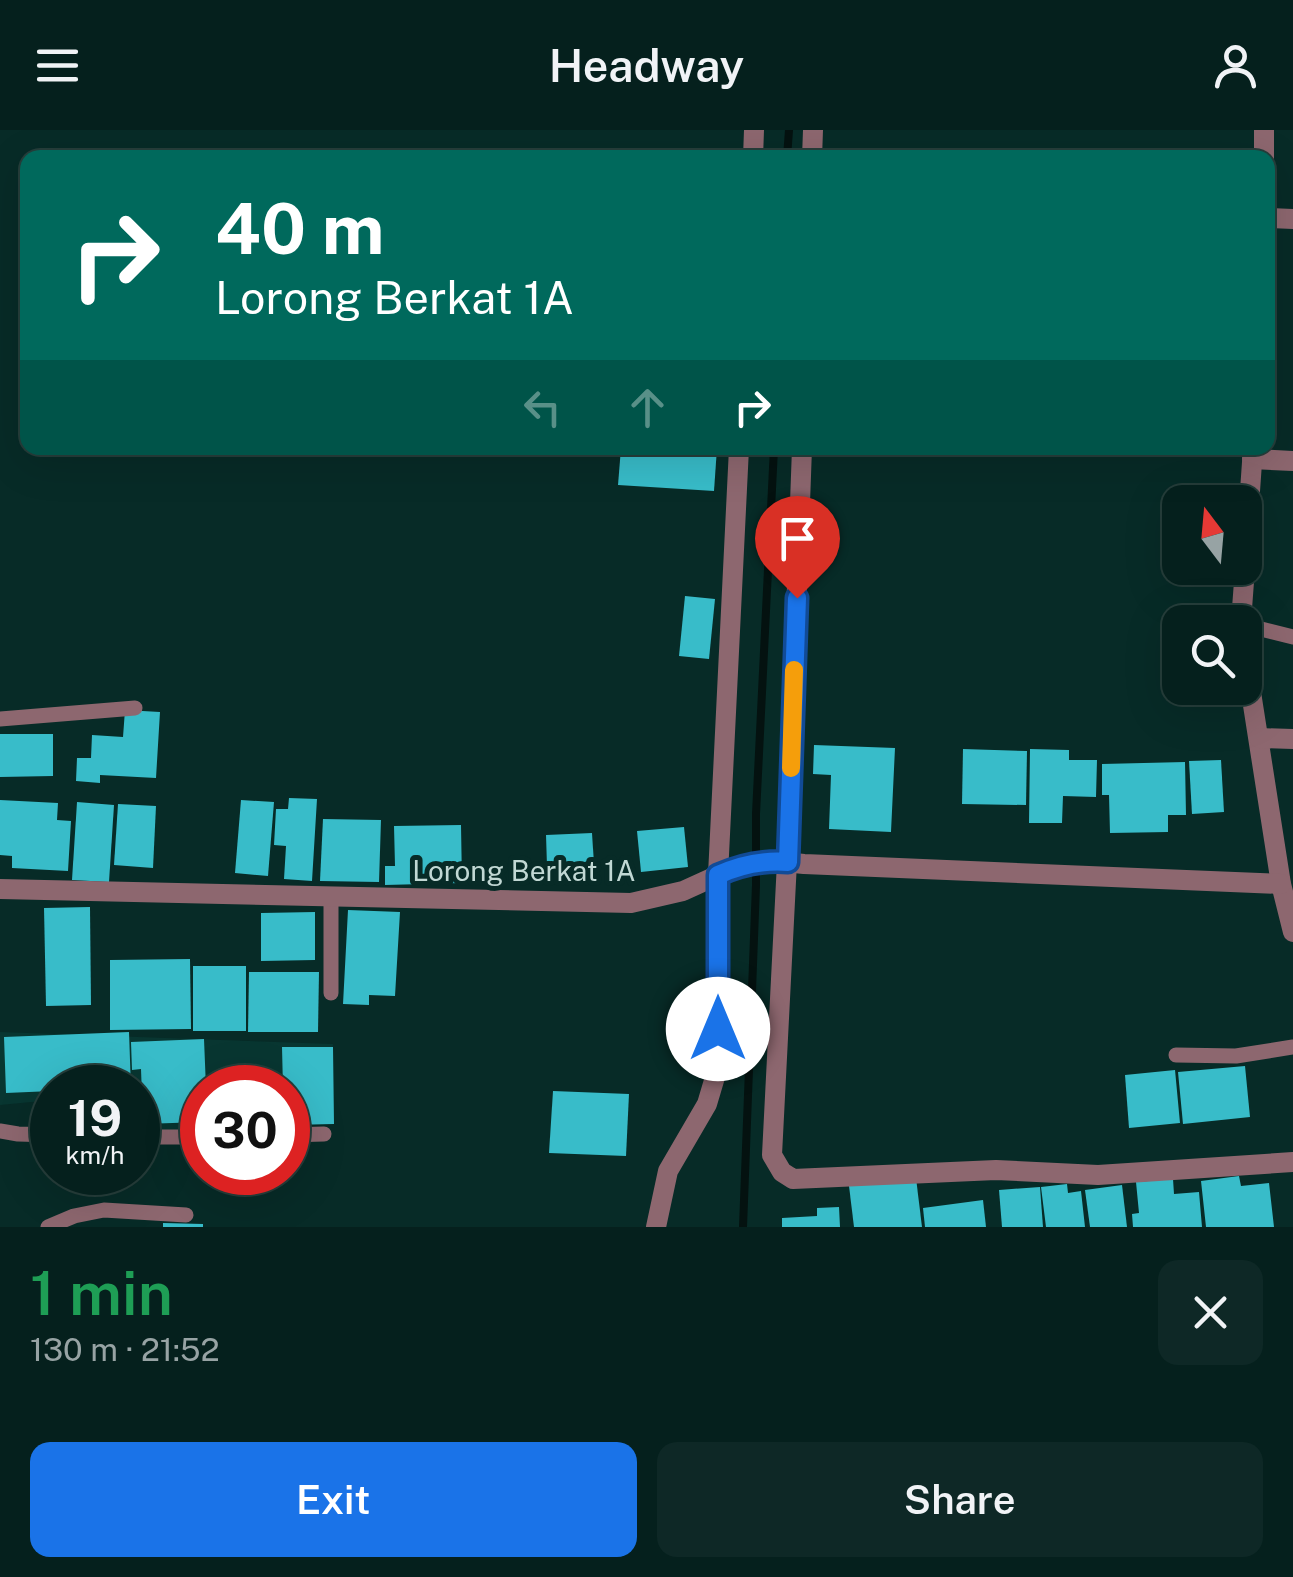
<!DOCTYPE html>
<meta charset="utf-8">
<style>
body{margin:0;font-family:"Public Sans",sans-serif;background:#0e2826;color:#f1f3f6;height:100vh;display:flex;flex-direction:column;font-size:38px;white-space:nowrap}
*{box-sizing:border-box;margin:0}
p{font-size:32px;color:#97a3a4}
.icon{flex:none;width:55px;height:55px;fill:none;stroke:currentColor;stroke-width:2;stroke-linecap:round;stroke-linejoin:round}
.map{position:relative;height:1097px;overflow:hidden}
.sheet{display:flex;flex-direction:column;background:#05201d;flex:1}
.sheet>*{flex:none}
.hud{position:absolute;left:20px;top:20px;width:1255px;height:305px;border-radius:20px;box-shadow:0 10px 40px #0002,0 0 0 2px #263e3b;background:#00695c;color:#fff;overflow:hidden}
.needle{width:65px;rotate:344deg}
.tools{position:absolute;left:1162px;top:355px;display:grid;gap:20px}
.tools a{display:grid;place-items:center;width:100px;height:100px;border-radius:20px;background:#05201d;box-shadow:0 10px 40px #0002,0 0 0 2px #263e3b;font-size:50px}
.speed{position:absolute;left:30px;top:935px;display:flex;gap:20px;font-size:50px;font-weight:700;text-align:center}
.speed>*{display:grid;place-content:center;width:130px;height:130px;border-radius:50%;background:#05201d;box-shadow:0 10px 40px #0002,0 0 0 2px #263e3b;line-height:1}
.speed small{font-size:25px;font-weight:400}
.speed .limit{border:15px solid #d22;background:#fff;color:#111}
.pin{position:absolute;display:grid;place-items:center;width:85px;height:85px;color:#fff;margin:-102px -42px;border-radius:50% 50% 50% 0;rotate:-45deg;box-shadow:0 0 10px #0007}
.pin .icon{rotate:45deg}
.me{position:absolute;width:110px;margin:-55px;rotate:0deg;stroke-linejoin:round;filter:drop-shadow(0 0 8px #0008)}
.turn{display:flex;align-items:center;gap:35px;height:210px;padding:0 30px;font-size:45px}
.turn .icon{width:130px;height:130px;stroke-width:2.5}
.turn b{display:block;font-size:70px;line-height:85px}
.lanes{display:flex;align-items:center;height:95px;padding:0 30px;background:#0003;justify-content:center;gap:50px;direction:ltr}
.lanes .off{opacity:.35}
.round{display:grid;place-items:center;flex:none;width:105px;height:105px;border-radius:20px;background:#0e2826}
.head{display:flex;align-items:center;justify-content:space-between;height:170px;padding:0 30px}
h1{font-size:60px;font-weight:600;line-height:75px;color:#1e9e55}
.cta{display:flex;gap:20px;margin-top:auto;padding:20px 30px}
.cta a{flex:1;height:115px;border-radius:20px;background:#1a73e8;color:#fff;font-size:40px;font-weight:600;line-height:115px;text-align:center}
.cta a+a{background:#0e2826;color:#f1f3f6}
header{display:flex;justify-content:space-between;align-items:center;height:130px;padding:0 30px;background:#05201d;font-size:45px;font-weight:600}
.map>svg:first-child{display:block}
.built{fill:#083631}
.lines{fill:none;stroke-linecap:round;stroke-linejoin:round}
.stream{stroke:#041210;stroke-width:8}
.building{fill:#38bcc9}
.service{stroke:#8d676f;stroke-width:15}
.minor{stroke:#8d676f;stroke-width:20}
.route-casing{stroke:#114b97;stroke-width:25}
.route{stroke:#1a73e8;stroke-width:18}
.slow{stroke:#f59e0b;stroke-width:18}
.labels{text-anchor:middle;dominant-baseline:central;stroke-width:10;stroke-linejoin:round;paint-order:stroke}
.street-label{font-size:28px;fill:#c1d8d4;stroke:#072b27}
</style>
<header><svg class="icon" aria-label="menu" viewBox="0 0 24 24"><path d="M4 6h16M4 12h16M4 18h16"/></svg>Headway<svg class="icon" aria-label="person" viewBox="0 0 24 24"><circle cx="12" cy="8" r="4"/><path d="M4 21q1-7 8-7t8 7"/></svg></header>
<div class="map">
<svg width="1293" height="1097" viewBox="0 0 1293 1097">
<rect width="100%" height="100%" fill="#072b27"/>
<path class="built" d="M0,902l333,12 -4,80 -41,2v-38h-86v41l-64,3v-44h-86v12l-52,5z"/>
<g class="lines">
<g class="stream">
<path d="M787,28l2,-28"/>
<path d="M743,1097l13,-342v-71l18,-366"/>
</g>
</g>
<g class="building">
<path d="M467,23l41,1v4h-41z"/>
<path d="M621,318h96l-3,43 -96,-6z"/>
<path d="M685,466l30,3 -6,60 -30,-3z"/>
<path d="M125,580l35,2 -4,66 -56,-3v8l-24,-2 1,-23h14l1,-23 31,2z"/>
<path d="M0,604h53v42l-53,1z"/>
<path d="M814,615l81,3 -4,84 -62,-3 2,-54 -18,-1z"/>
<path d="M963,619l64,2 -1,54 -64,-1z"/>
<path d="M1030,619l39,1v10h28l-1,37 -33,-1 -1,27h-33z"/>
<path d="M1221,630l3,52 -32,2 -3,-53z"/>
<path d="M1185,632l1,53h-18v17l-58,1 -1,-38h-7v-31z"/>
<path d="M289,668l28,1 -5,82 -28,-2 2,-33 -12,-1 2,-36h12z"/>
<path d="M0,670l58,3 -1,17 14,1 -3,50 -56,-3v-12l-12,-1z"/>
<path d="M241,670l33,2 -6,74 -33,-3z"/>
<path d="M77,672l37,3 -5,77 -37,-2z"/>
<path d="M118,674l38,2 -3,62 -39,-3z"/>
<path d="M323,689l58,1 -2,62 -59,-1z"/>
<path d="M461,695l1,58 -77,2v-19h10l-1,-40z"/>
<path d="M684,697l4,40 -47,5 -4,-41z"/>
<path d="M592,703l2,31 -47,3 -1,-32z"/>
<path d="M90,777l1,98 -45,1 -2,-98z"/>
<path d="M348,780l52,2 -5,84 -26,-1v10l-26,-1z"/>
<path d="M315,782v48l-54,1v-48z"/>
<path d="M190,829l1,70 -81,1v-70z"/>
<rect x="193" y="836" width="53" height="65"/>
<path d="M249,842h70l-1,60h-70z"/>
<path d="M129,902l2,56h-79v3l-46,2 -2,-56z"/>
<path d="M204,909l2,49h-4v34l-59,2 -2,-55 -9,1 -1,-28z"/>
<path d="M282,917h51l1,77 -46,1v-37h-5z"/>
<path d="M1245,936l5,51 -67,7 -5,-52z"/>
<path d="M1175,940l5,53 -51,5 -4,-53z"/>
<path d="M553,961l76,3 -3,62 -77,-3z"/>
<path d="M1239,1046l2,10 28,-3 5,44h-68l-5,-46z"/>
<path d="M916,1048l6,49h-68l-5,-41z"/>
<path d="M1173,1049l1,15 25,-2 3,35h-69l-1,-13 7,-1 -3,-31z"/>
<path d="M1067,1054l1,9 13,-2 4,36h-39l-5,-40z"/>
<path d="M1122,1055l5,42h-37l-5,-37z"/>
<path d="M1040,1057l3,40h-41l-3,-37z"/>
<path d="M983,1070l3,27h-61l-2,-19z"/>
<path d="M839,1077l1,20h-58v-9l35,-2v-8z"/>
<path d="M163,1093l40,1v3h-40z"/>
</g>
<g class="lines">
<g class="service">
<path d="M1245,495l48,12"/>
<path d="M0,589l135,-11"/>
<path d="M331,863v-97"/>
<path d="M1176,925l60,1 57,-9"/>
<path d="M0,1001l18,3 34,1"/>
<path d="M288,1005l36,-1"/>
<path d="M138,1007h64"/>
<path d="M48,1097l26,-11 30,-6 82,5"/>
</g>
<g class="minor">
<path d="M1264,0v28"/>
<path d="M753,28l1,-28"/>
<path d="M812,28l1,-28"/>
<path d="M1268,88l25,1"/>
<path d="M802,318l-15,414 -15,293 10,17 11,7 203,-9 102,5 195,-13"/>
<path d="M1252,329l41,2"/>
<path d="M1245,433l8,-115"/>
<path d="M1241,492l4,-54"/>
<path d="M1245,524l36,230 12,48"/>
<path d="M1259,608l34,1"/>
<path d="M0,759l631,14 52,-12 55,-25 36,-5 30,3 477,20"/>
<path d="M656,1097l12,-56 39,-67 11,-37v-192l21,-427"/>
</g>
</g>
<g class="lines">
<g class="route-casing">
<path id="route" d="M718,899v-154c22,-10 45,-15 70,-13l9,-264"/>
</g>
<use href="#route" class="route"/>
<path class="slow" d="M791,638l3,-98"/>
</g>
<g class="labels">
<g class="street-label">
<text x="524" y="740">Lorong Berkat 1A</text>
</g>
</g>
</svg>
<div class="tools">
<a><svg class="needle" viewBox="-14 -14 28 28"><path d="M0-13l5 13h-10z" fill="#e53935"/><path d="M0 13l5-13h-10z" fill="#97a3a4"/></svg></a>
<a><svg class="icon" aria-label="search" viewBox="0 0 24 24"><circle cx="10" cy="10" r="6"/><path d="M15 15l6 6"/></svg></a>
</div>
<div class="speed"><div>19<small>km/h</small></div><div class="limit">30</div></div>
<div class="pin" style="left:797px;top:468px;background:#d93025"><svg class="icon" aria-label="arrive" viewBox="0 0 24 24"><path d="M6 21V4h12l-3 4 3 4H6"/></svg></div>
<svg class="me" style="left:718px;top:899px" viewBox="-20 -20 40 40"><circle r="19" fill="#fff"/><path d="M0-13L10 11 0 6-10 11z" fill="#1a73e8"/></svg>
<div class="hud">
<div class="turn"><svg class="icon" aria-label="right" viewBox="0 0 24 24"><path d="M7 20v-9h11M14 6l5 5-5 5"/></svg><div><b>40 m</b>Lorong Berkat 1A</div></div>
<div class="lanes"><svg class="icon off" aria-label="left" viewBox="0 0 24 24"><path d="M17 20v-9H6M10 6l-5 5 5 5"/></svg><svg class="icon off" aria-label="ahead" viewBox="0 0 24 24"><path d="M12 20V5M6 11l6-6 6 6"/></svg><svg class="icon" aria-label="right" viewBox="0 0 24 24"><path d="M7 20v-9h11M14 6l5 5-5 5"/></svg></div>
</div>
</div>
<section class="sheet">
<div class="head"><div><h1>1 min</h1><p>130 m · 21:52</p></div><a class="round"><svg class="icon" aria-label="close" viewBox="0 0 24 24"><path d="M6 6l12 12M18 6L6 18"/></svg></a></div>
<div class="cta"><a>Exit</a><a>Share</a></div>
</section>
